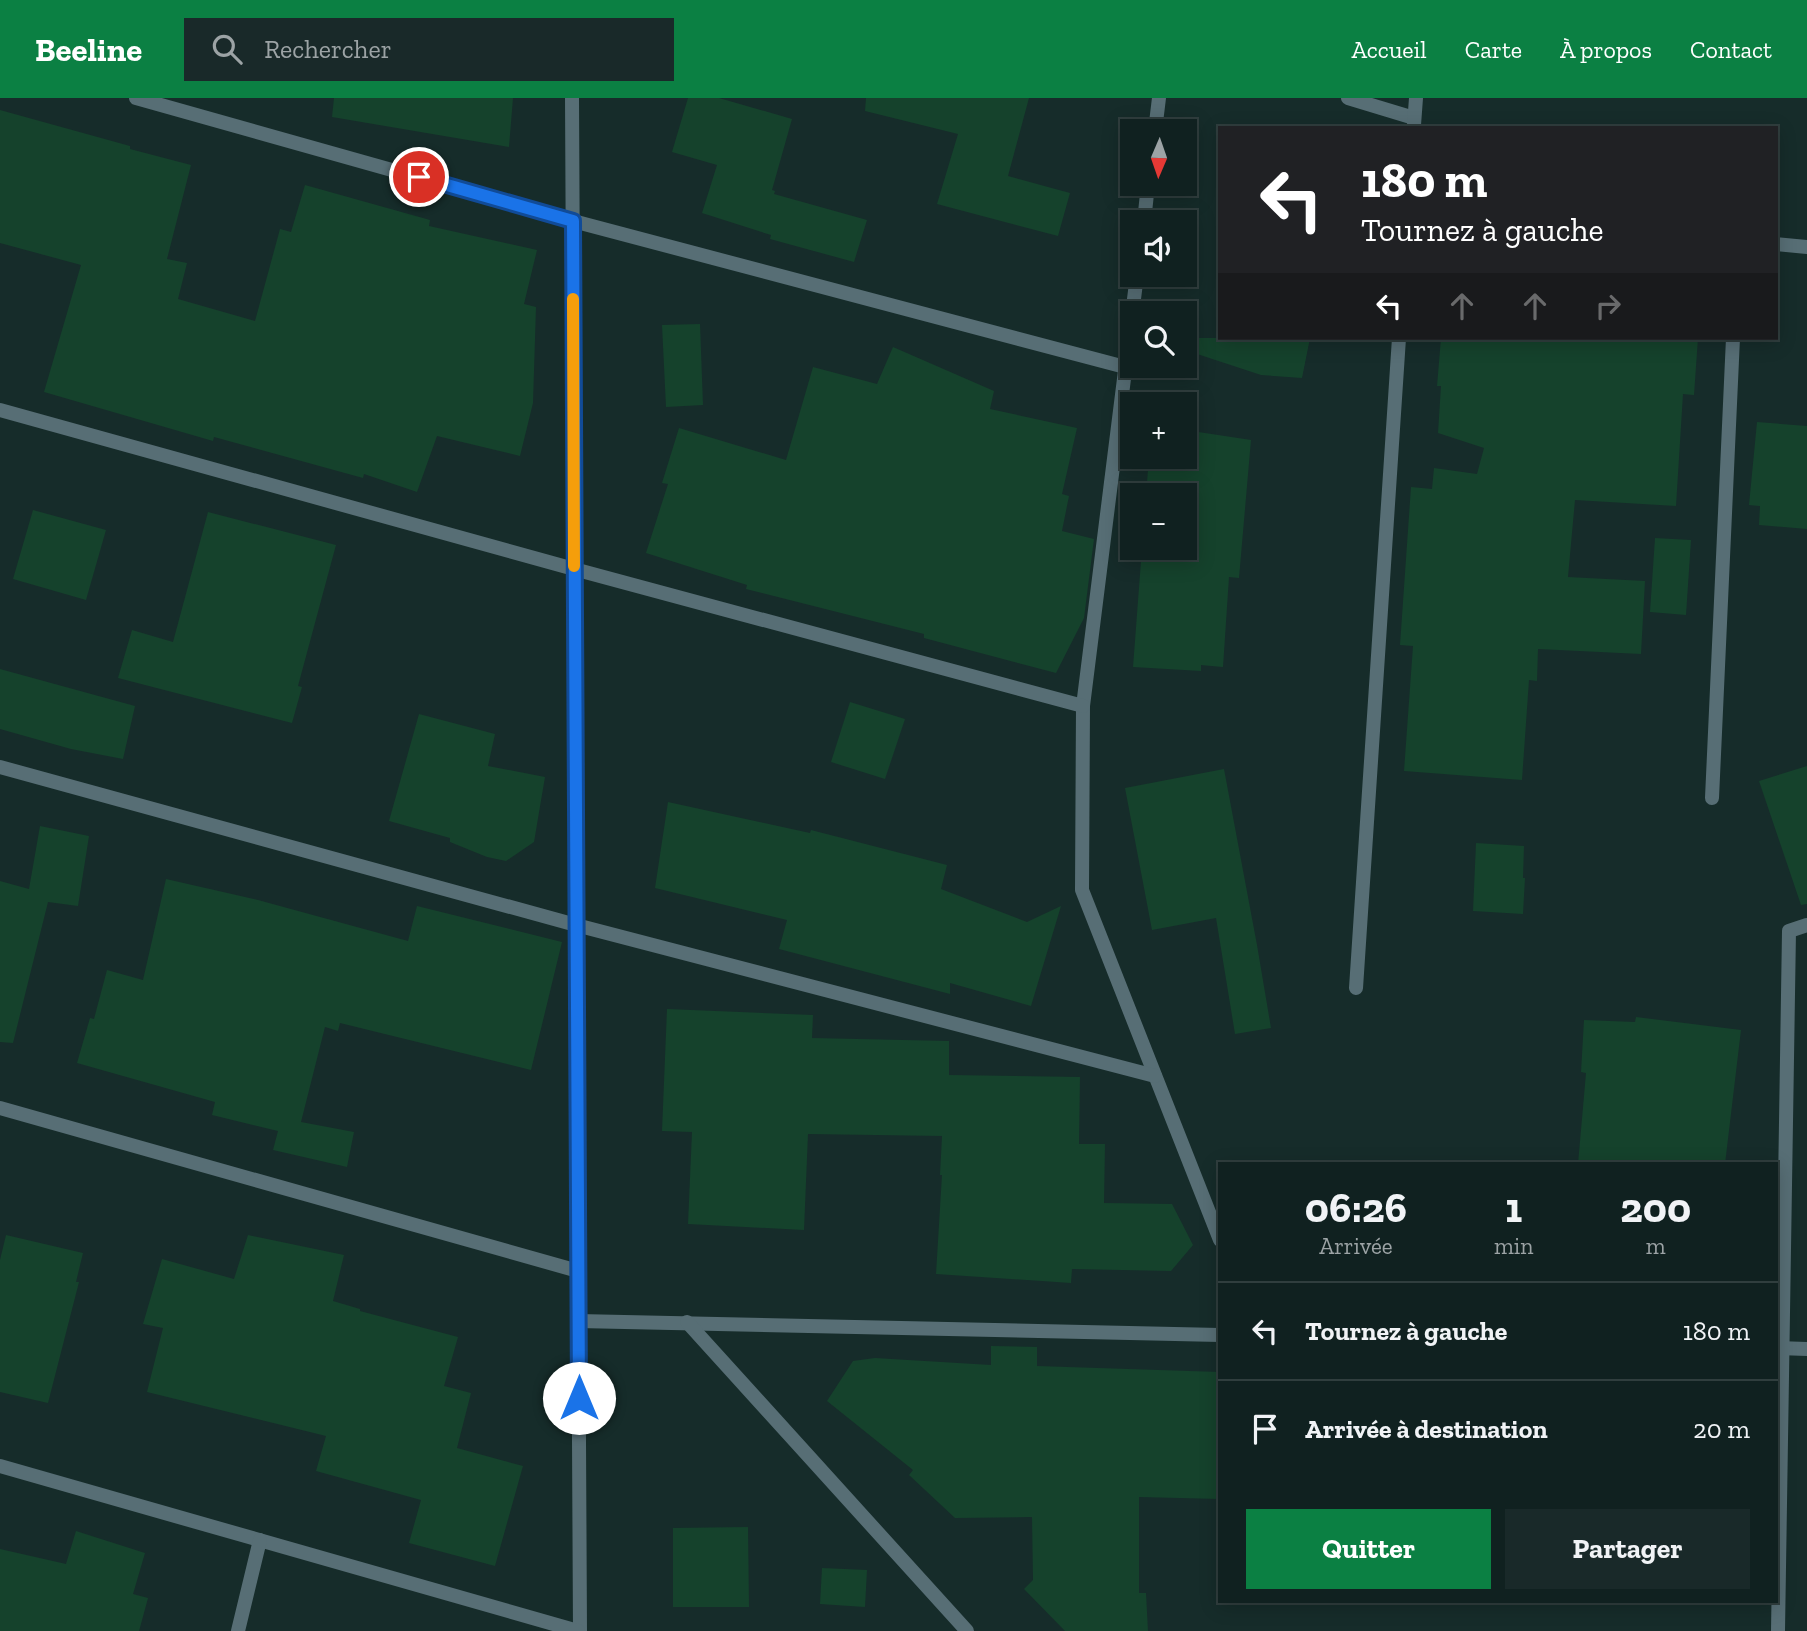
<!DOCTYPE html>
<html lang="fr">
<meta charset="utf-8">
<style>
body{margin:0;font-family:"Zilla Slab",serif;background:#192929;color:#f1f3f6;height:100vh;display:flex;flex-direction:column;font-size:26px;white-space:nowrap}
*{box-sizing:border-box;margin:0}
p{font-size:23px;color:#9ca3a5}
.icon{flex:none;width:38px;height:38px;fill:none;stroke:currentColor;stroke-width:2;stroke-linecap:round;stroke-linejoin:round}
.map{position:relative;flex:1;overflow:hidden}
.details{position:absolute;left:1218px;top:1064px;width:560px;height:441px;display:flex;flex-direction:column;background:#102120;border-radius:0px;box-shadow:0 4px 18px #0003,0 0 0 2px #303e3e}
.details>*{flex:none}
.banner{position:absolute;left:1218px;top:28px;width:560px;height:214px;border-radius:0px;box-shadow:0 4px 18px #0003,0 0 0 2px #303e3e;background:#202124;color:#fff;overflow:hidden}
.needle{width:46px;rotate:182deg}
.fabs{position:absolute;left:1120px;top:21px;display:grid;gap:14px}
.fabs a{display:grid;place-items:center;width:77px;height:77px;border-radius:0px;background:#102120;box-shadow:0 4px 18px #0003,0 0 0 2px #303e3e;font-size:35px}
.pin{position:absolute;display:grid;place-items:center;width:60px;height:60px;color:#fff;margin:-30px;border:4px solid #fff;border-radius:50%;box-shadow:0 2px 7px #0007}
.me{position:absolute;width:77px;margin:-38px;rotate:0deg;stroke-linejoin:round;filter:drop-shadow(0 0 5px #0008)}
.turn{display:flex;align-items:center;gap:24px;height:147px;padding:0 28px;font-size:32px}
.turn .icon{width:91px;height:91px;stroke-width:2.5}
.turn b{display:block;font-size:49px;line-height:60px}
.lanes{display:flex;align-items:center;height:66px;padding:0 28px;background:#0003;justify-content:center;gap:35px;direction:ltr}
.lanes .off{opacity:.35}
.eta{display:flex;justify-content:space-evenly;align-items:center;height:119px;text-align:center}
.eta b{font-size:42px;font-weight:800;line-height:49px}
.primary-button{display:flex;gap:14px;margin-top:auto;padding:14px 28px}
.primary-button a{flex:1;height:80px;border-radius:0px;background:#0b8043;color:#fff;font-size:28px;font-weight:800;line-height:80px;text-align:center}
.primary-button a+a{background:#192929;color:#f1f3f6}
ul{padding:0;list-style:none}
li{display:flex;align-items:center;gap:21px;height:98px;padding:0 28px;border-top:2px solid #303e3e}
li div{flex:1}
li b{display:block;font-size:26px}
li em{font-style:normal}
header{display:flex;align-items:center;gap:42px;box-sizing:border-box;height:98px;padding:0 35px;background:#0b8043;color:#fff}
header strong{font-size:33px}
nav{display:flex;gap:38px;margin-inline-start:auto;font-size:24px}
.search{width:490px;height:63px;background:#192929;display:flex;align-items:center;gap:18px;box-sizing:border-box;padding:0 24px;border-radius:0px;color:#9ca3a5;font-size:26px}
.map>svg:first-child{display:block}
.building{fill:#15422c}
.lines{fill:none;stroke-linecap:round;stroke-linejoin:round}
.minor{stroke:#576e75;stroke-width:14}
.route-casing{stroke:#114b97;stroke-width:18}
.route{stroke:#1a73e8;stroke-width:12}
.slow{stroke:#f59e0b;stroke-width:12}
</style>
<header>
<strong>Beeline</strong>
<div class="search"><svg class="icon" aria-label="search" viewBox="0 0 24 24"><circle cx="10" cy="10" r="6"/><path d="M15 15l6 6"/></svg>Rechercher</div>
<nav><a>Accueil</a><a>Carte</a><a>À propos</a><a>Contact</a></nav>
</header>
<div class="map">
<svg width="1807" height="1533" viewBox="0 0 1807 1533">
<rect width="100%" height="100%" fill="#162c2a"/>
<g class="building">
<path d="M334,0h179l-4,49 -177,-30z"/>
<path d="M688,0h31l73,21 -20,71 3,1 -1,3 93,26 -13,42 -84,-23 1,-4 -69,-22 15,-48 -45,-13z"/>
<path d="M866,0h163l-21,78 62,17 -12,43 -121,-32 21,-70 -93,-23z"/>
<path d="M0,12l130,36v3l61,16 -24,94 20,4 -9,36 77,22 25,-92 11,3 14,-47 125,35 -1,6 108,24 -13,54 12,3 -3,96 -13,53 -83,-20 -20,56 -53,-18 -1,4 -149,-41 -1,4 -169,-49 37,-127 -81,-22z"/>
<path d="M700,226l3,81 -37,2 -4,-82z"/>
<path d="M1185,240h125l-8,40 -41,-3 -76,-25z"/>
<path d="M1441,240h257l-4,57 -11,-1 -7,112 -101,-6 -7,77 77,4 -4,73 -103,-5 -1,32 -8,-1 -7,100 -118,-9 9,-125 -13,-1 11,-158 21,2 2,-21 43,6 7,-26 -46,-15 3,-47h-4z"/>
<path d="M893,249l101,44 -4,18 87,19 -15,66 7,2 -7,35 32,8 -10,79 -28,55 -132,-35v-4l-178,-45 1,-4 -101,-32 22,-69 -6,-1 17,-55 107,32 27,-93 64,17z"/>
<path d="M1757,324l50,4v103l-48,-4 1,-19 -11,-1z"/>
<path d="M1185,332l66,10 -12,138 -10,-1 -6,90 -22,-2v6l-68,-4 9,-119h43v-53h-39l3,-38h36z"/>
<path d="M33,412l73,20 -20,70 -73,-21z"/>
<path d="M208,414l128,33 -38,141 4,1 -10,36 -174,-45 14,-48 41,12z"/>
<path d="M1655,440l36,2 -5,75 -36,-3z"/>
<path d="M0,571l135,37 -12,53 -52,-10 -71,-20z"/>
<path d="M850,604l55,17 -20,60 -54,-17z"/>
<path d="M419,616l76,20 -7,32 57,11 -11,65 -28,19 -19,-4 -37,-15v-4l-61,-17z"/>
<path d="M1807,668v138l-6,1 -42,-124z"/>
<path d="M1224,671l33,176 14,83 -36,6 -19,-116 -64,12 -27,-142z"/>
<path d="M668,704l142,31 1,-3 136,35 -6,24 86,33 34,-16 -30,100 -81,-23v11l-171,-45 8,-29 -132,-32z"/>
<path d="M40,728l49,10 -11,70 -30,-4 -35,141 -13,-1v-161l29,8z"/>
<path d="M1476,745l48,3 -1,32h2l-2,36 -50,-3z"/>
<path d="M166,781l92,21 150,41 9,-35 145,36 -31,128 -191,-47 -2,8 -13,-4 -24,95 53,10 -7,35 -74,-17 5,-19 -66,-16 3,-13 -138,-39 13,-45 4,1 13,-49 36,10z"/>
<path d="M667,911l146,6 -1,23 137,3v34l131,2 -1,67h26l-1,59 68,1 21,41 -22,26 -99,-2 -1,14 -135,-9 6,-99h-2l2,-39 -134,-2 -4,96 -116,-6 4,-92 -30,-1z"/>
<path d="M1636,919l105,13 -16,134h-147l8,-91 -5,-1 3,-52 51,2z"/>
<path d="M6,1137l77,18 -7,29h3l-31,121 -48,-11v-132z"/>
<path d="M248,1137l96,20 -11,46 27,8v2l98,26 -14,49 27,7 -14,55 66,18 -28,100 -86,-23 12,-43 -105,-29 10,-35 -179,-44 16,-64 -20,-4 19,-65 72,20z"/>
<path d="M991,1248l46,1v19l183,6v127l-81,-2v96h7l2,38h-83l-41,-42 9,-9 -1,-63 -77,1 -46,-43 4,-5 -86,-69 26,-40 22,-3 116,7z"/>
<path d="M748,1429l1,80h-76v-79z"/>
<path d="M76,1433l69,22 -12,41 15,4 -9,33h-139v-82l66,15z"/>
<path d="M822,1470l45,2 -2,37 -45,-3z"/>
</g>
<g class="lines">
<g class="minor">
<path d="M136,0l437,123 552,146"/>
<path d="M572,0l8,1533"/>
<path d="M1348,0l66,20"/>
<path d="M1414,27l2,-27"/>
<path d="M1155,33l4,-33"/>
<path d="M1144,124l4,-38"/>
<path d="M1776,146l31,3"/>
<path d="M1137,177l-54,431 -1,184 138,350"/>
<path d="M0,312l574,159 509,137"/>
<path d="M0,669l576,158 579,151"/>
<path d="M1712,700l21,-460"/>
<path d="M1356,890l43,-650"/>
<path d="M0,1010l578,163"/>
<path d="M578,1223l642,14"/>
<path d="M687,1224l280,309"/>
<path d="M1776,1250l31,1"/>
<path d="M0,1368l578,165"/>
<path d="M238,1533l22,-91"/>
<path d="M1778,1533l11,-700 18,-6"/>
</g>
</g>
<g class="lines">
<g class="route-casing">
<path id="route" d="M419,79l154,44 6,1177"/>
</g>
<use href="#route" class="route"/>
<path class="slow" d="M573,201l1,267"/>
</g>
</svg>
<div class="fabs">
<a><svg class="needle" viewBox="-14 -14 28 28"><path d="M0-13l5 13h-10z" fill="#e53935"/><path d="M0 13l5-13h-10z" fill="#9ca3a5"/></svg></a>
<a><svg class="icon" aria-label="sound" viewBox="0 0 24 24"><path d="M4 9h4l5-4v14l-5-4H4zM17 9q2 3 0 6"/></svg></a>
<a><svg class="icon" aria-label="search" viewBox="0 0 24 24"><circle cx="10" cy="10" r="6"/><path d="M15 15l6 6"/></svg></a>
<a>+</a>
<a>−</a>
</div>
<div class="pin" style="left:419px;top:79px;background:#d93025"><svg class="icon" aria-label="arrive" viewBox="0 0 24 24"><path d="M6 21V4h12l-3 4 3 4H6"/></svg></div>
<svg class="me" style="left:579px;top:1300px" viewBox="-20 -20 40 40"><circle r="19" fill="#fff"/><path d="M0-13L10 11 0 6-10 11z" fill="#1a73e8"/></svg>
<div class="banner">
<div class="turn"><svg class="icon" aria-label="left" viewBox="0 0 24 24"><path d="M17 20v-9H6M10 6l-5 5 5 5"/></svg><div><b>180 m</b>Tournez à gauche</div></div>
<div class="lanes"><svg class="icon" aria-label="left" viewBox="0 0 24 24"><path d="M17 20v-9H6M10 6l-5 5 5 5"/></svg><svg class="icon off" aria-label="ahead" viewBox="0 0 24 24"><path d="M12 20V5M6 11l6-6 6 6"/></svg><svg class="icon off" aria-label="ahead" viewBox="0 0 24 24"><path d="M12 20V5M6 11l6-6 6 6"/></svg><svg class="icon off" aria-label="right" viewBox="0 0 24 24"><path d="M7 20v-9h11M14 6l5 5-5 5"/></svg></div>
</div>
<section class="details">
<div class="eta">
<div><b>06:26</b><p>Arrivée</p></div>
<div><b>1</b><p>min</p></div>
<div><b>200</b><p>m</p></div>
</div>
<ul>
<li><svg class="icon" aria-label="left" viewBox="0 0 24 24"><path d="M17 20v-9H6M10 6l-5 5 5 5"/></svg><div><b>Tournez à gauche</b></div><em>180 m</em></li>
<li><svg class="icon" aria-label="arrive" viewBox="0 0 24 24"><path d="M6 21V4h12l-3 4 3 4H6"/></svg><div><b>Arrivée à destination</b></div><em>20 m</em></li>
</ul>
<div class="primary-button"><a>Quitter</a><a>Partager</a></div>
</section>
</div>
